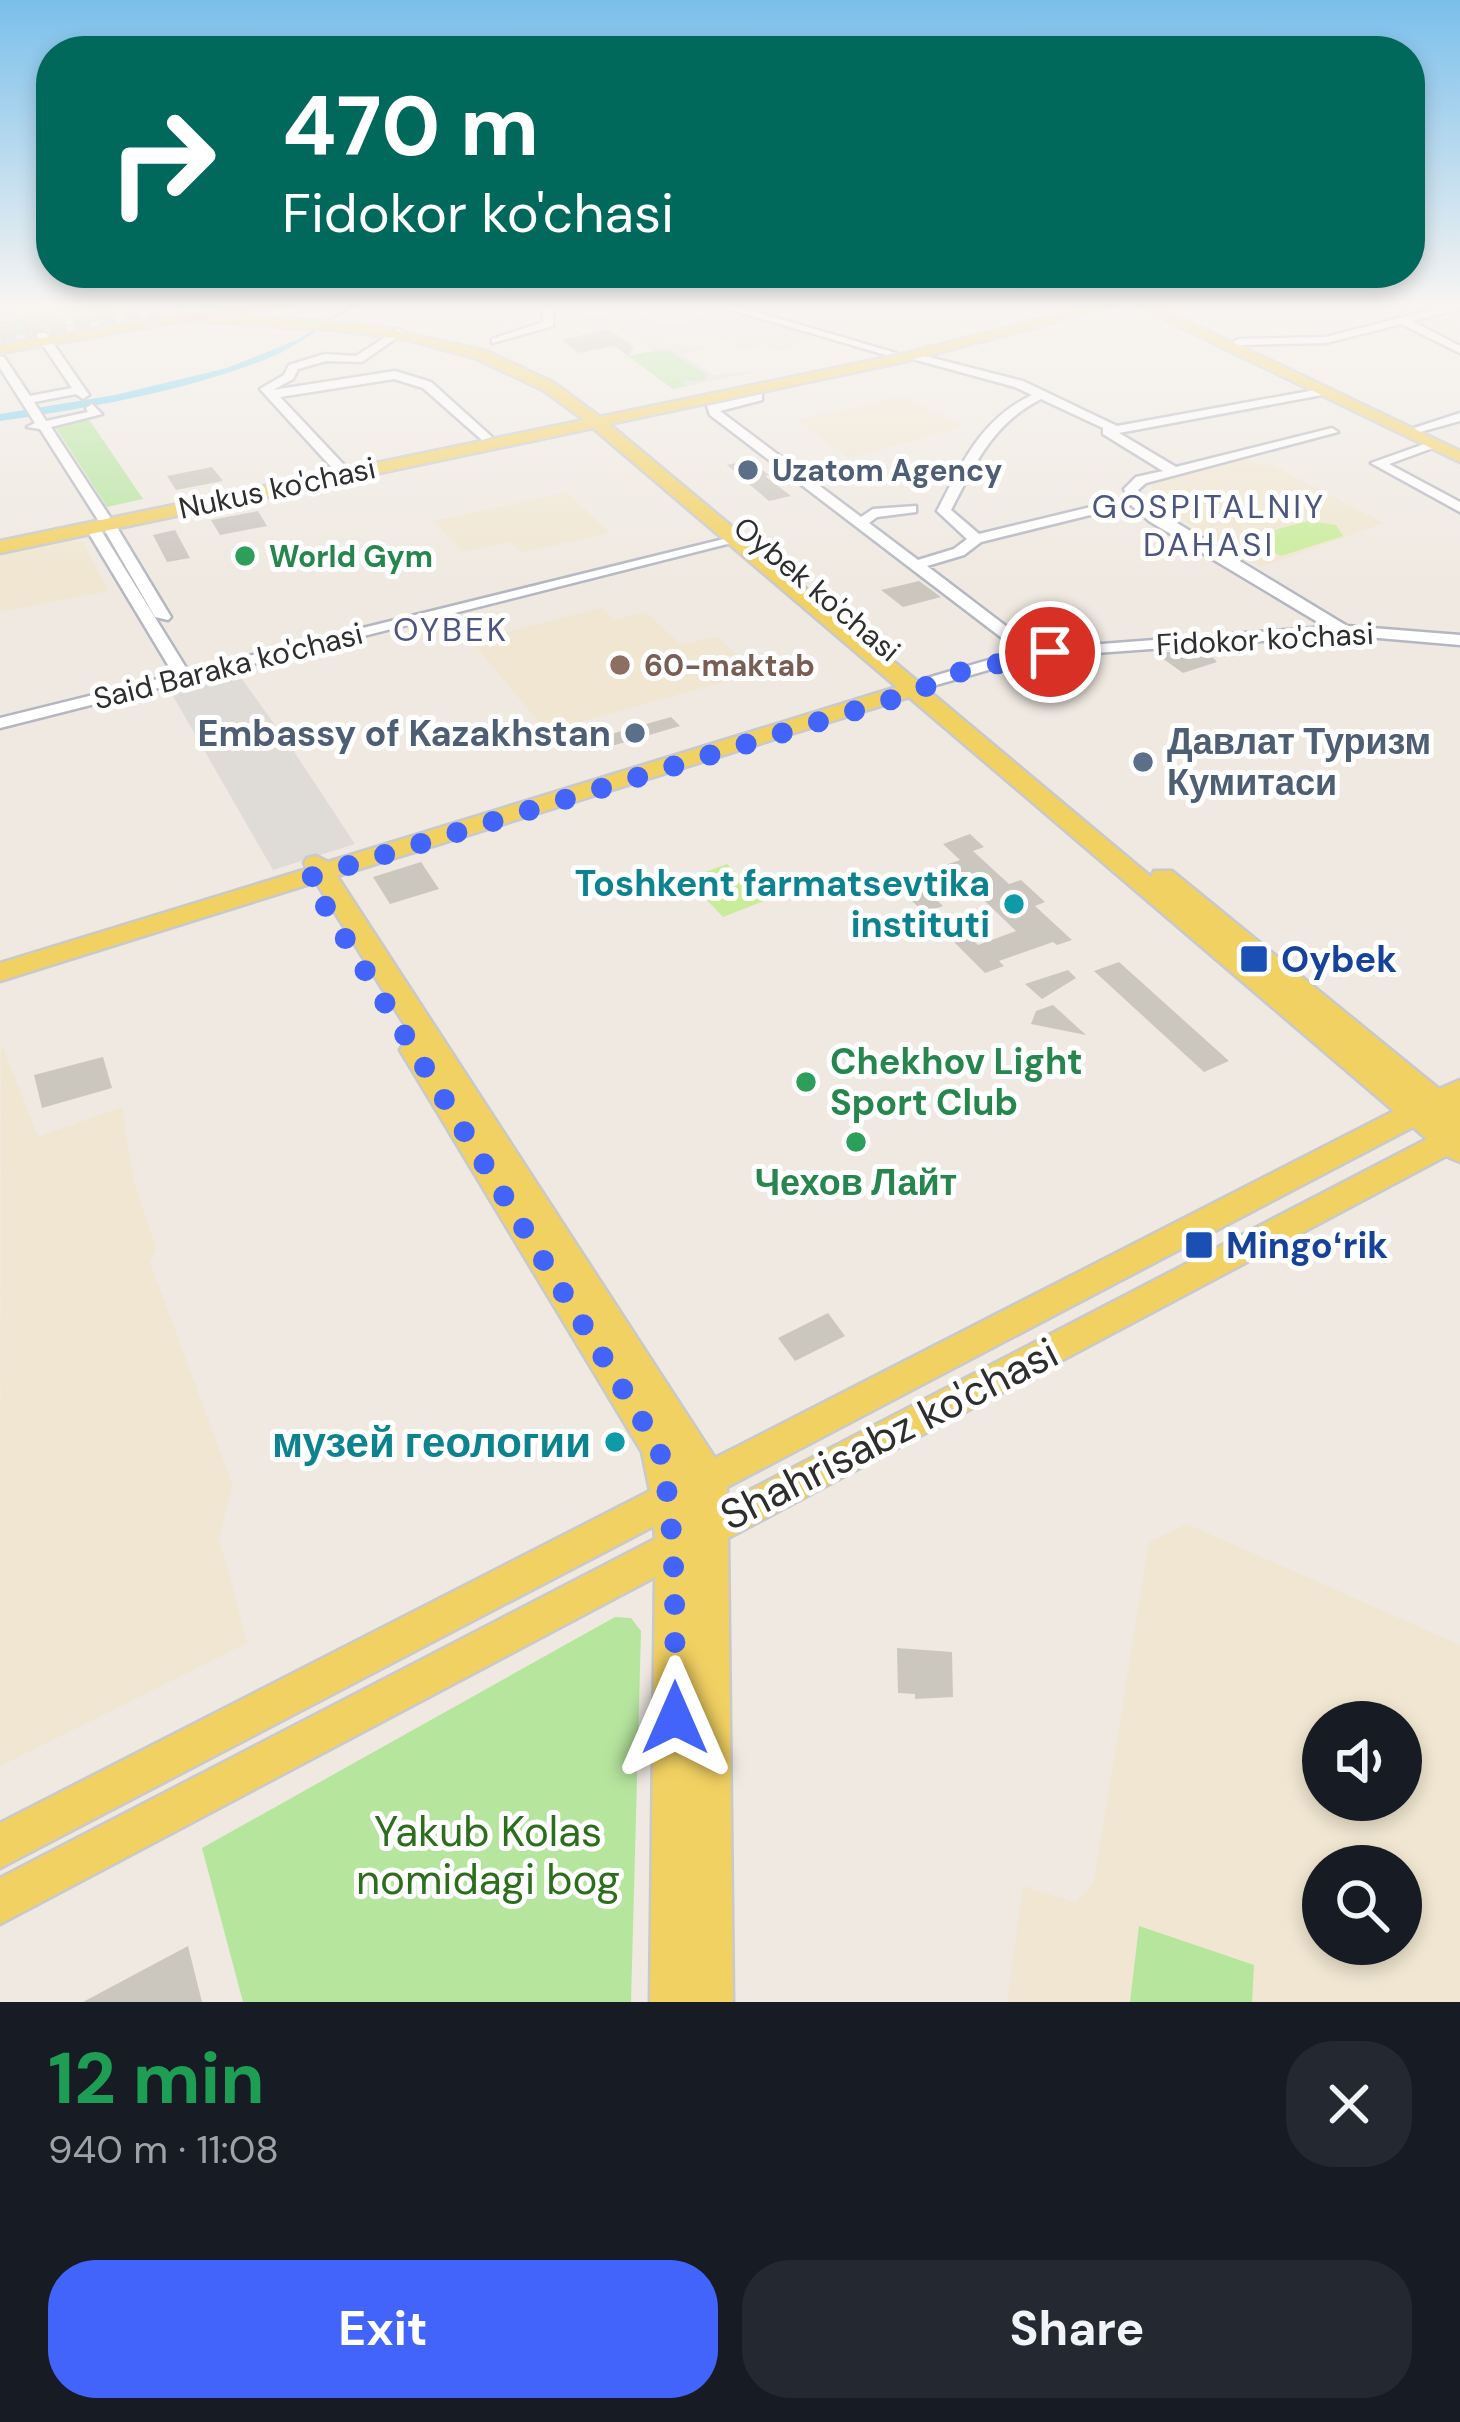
<!DOCTYPE html>
<meta charset="utf-8">
<style>
body{margin:0;font-family:"DM Sans",sans-serif;background:#242831;color:#f1f3f6;height:100vh;display:flex;flex-direction:column;font-size:45px;white-space:nowrap}
*{box-sizing:border-box;margin:0}
p{font-size:39px;color:#9ea1a6}
.icon{flex:none;width:66px;height:66px;fill:none;stroke:currentColor;stroke-width:2;stroke-linecap:round;stroke-linejoin:round}
.map{position:relative;height:2002px;overflow:hidden}
.details{display:flex;flex-direction:column;background:#171b24;flex:1}
.details>*{flex:none}
.hud{position:absolute;left:36px;top:36px;width:1389px;height:252px;border-radius:48px;box-shadow:0 6px 18px #0003;background:#00695c;color:#fff;overflow:hidden}
.controls{position:absolute;left:1302px;top:1701px;display:grid;gap:24px}
.controls a{display:grid;place-items:center;width:120px;height:120px;border-radius:50%;background:#171b24;box-shadow:0 6px 18px #0003;font-size:60px}
.pin{position:absolute;display:grid;place-items:center;width:102px;height:102px;color:#fff;margin:-51px;border:6px solid #fff;border-radius:50%;box-shadow:0 3px 12px #0007}
.me{position:absolute;width:132px;margin:-66px;rotate:0deg;stroke-linejoin:round;filter:drop-shadow(0 0 9px #0008)}
.turn{display:flex;align-items:center;gap:42px;height:252px;padding:0 48px;font-size:54px}
.turn .icon{width:156px;height:156px;stroke-width:2.5}
.turn b{display:block;font-size:84px;line-height:102px}
.round{display:grid;place-items:center;flex:none;width:126px;height:126px;border-radius:48px;background:#242831}
.summary{display:flex;align-items:center;justify-content:space-between;height:204px;padding:0 48px}
h1{font-size:72px;font-weight:700;line-height:90px;color:#1e9e55}
.button{display:flex;gap:24px;margin-top:auto;padding:24px 48px}
.button a{flex:1;height:138px;border-radius:48px;background:#4264fb;color:#fff;font-size:48px;font-weight:700;line-height:138px;text-align:center}
.button a+a{background:#242831;color:#f1f3f6}
.map>svg:first-child{display:block}
.education{fill:#f0e6d1;fill-rule:evenodd}
.green{fill:#b6e59e}
.pitch{fill:#c9ec9a}
.plaza{fill:#dfdcd8}
.water{fill:#75cff0}
.building{fill:#cbc7bf}
.lines{fill:none;stroke-linecap:round;stroke-linejoin:round}
.highway-tunnel{stroke:#c8c4bd;stroke-width:16;stroke-dasharray:16 9;stroke-linecap:butt}
.minor-casing{stroke:#b4b7c1;stroke-width:5}
.major-casing{stroke:#c9c9c9;stroke-width:5}
.highway-casing{stroke:#c9c9c9;stroke-width:4}
.minor{fill:#fff;fill-rule:evenodd}
.major{fill:#f2d163;fill-rule:evenodd}
.highway{fill:#ffa35c;fill-rule:evenodd}
.route{stroke:#4264fb;stroke-width:21;stroke-dasharray:0 37.8}
.service-dot{fill:#5c6f8a;stroke:#fff;stroke-width:4.5}
.leisure-dot{fill:#2e9e5b;stroke:#fff;stroke-width:4.5}
.education-dot{fill:#8d6e63;stroke:#fff;stroke-width:4.5}
.culture-dot{fill:#0f9aa8;stroke:#fff;stroke-width:4.5}
.transit-dot{fill:#1a4fb4;stroke:#fff;stroke-width:4.5}
.labels{text-anchor:middle;dominant-baseline:central;stroke-width:10;stroke-linejoin:round;paint-order:stroke}
.far-service-label{font-size:30px;font-weight:bold;fill:#4e5e75;stroke:#fff;text-anchor:start}
.far-street-label{font-size:30px;fill:#2e2e2e;stroke:#fff}
.far-leisure-label{font-size:30px;font-weight:bold;fill:#27864d;stroke:#fff;text-anchor:start}
.far-education-label{font-size:30px;font-weight:bold;fill:#785e54;stroke:#fff;text-anchor:start}
.far-neighbourhood-label{font-size:33px;letter-spacing:3px;fill:#4d5680;stroke:#fff}
.service-label{font-size:36px;font-weight:bold;fill:#4e5e75;stroke:#fff;text-anchor:end}
.culture-label{font-size:36px;font-weight:bold;fill:#0d838f;stroke:#fff;text-anchor:end}
.transit-label{font-size:36px;font-weight:bold;fill:#164399;stroke:#fff;text-anchor:start}
.leisure-label{font-size:36px;font-weight:bold;fill:#27864d;stroke:#fff;text-anchor:start}
.near-street-label{font-size:42px;fill:#2e2e2e;stroke:#fff}
.near-culture-label{font-size:42px;font-weight:bold;fill:#0d838f;stroke:#fff;text-anchor:end}
.near-park-label{font-size:42px;fill:#2c6e1b;stroke:#fff}
</style>
<div class="map">
<svg width="1460" height="2002" viewBox="0 0 1460 2002">
<rect width="100%" height="100%" fill="#efe9e1"/>
<g class="education">
<path d="M902,396l61,31 -114,31 -51,-38z"/>
<path d="M1244,457l14,8 10,-2 116,60 -123,44 -109,-65 -1,-20z"/>
<path d="M566,492l44,41 -86,19 -15,-10 -46,10 -29,-31z"/>
<path d="M71,541l12,1 25,49 -108,21v-57z"/>
<path d="M601,608l13,12 32,-8 35,33 35,-9 41,37 -211,58 -74,-90z"/>
<path d="M1,1043l37,94 84,-30 11,71 23,69 -6,16 82,221 -13,54 28,105 -247,123z"/>
<path d="M1187,1524l273,121v357h-453l16,-116 53,17 18,-21 55,-340zM1323,1722h78v78h-78zM1323,1866h78v78h-78z"/>
</g>
<g class="green">
<path d="M108,305l15,12 -123,21v-16l55,-9 9,12 11,-2 -7,-12z"/>
<path d="M667,348l40,27 -1,5 -24,2 6,4 -15,3 -45,-33z"/>
<path d="M88,418l55,81 -36,8 -53,-82z"/>
<path d="M615,1617l16,1 10,13 -10,371h-388l-41,-154z"/>
<path d="M1139,1926l115,39 -2,37h-122z"/>
</g>
<g class="pitch">
<path d="M1308,521l28,4 7,11 -62,20 -33,-19z"/>
<path d="M727,864l37,37 -41,16 -36,-38z"/>
</g>
<g class="plaza">
<path d="M624,310l51,16 46,-16 91,26 -30,15 -19,-6 -32,4 10,-5 -49,-14 -9,3 3,5 -30,4 54,5 -28,7 31,21 45,-4 -70,15 -7,-5 25,-1 1,-5 -40,-26 -16,3 -4,-8 -34,-17 -18,5 -16,-4 -6,-15 27,3z"/>
<path d="M237,672l58,81 60,91 -82,26 -104,-181z"/>
</g>
<path class="water" d="M352,304h13c-28,7 -62,41 -96,54 -83,33 -180,50 -269,63v-7l115,-19 112,-27 72,-29z"/>
<g class="building">
<path d="M609,329l25,18 -6,9 -13,-10 -36,7 -17,-13z"/>
<path d="M749,460l20,15 -4,1 26,20 -22,5 -42,-36z"/>
<path d="M212,467l11,14 -47,9 -9,-14z"/>
<path d="M258,511l9,15 -47,9 -9,-15z"/>
<path d="M175,530l15,28 -23,4 -14,-27z"/>
<path d="M919,581l22,16 -38,10 -22,-17z"/>
<path d="M1206,650l11,12 -34,11 -28,-20z"/>
<path d="M671,717l9,9 -82,24 -8,-10z"/>
<path d="M970,834l14,13 -11,4 36,33 12,-4 24,22 -10,4 37,34 -15,5 -4,-3 -54,19 5,5 -19,7 -39,-39 16,-5 16,16 38,-14 -52,-50 -34,12 13,13 -19,7 -35,-36 13,-4 6,5 52,-18 -17,-16z"/>
<path d="M421,862l18,27 -49,15 -17,-27z"/>
<path d="M1119,962l110,99 -25,11 -110,-101z"/>
<path d="M1068,970l8,8 -34,21 -17,-15z"/>
<path d="M1053,1005l33,30 -55,-11 5,-13z"/>
<path d="M103,1057l9,31 -70,20 -8,-33z"/>
<path d="M828,1313l17,23 -50,25 -17,-23z"/>
<path d="M897,1648l55,4 1,45 -38,2v-5l-17,-1z"/>
<path d="M188,1946l14,56h-119z"/>
</g>
<g class="lines">
<path class="highway-tunnel" d="M0,335l257,-31"/>
<g class="minor-casing">
<g id="minor">
<path d="M543,304h10v22l-61,17v-4l51,-17z"/>
<path d="M711,304h18l167,49 -10,2z"/>
<path d="M1454,304h6v5l-48,12 48,25v7l-59,-29 -75,19 -87,2 -6,-3 6,-3 87,-2z"/>
<path d="M398,329l6,3 -2,2 -40,28 -36,-1 -28,8 -5,10 -20,11 122,-19 36,11 61,55 -10,3 -59,-52 -29,-9 -114,18 66,70 -12,3 -74,-81 24,-14 5,-10 36,-11 31,2z"/>
<path d="M38,333h8l43,62 -6,4 -7,-5 -42,8 12,19 42,-9 -2,-4 6,-4 10,10 -51,13 59,90 -2,3 7,4 56,93 -3,3 -13,-3 -54,-93 2,-3 -5,-1 -58,-91 -13,-2 8,-4 -35,-55v-12l4,1 26,39 42,-8 -36,-53z"/>
<path d="M913,353l110,28 94,45 209,-38v6l-4,1 -203,38 57,34 156,-39 6,4 -192,51 -8,7 6,13 203,123 113,9v10l-116,-10 -262,19 -59,6 -87,25h-12v-6l95,-28 -309,-236 -3,-9 55,-12v6l-42,11 141,106 12,-8 43,-3v6l-39,5 -8,6 49,37 36,-11 13,-10 -30,-28c25,-48 44,-92 95,-116l-17,-8 -106,-29 -2,-2zM1041,399l62,29v6l60,37 -27,6 -12,12 4,9 -149,36 -28,-24c24,-46 41,-86 90,-111zM1131,505l18,16 177,106 -290,22 -109,-83 37,-11 17,-13z"/>
<path d="M1460,413v8l-40,11 -6,-4z"/>
<path d="M1430,442l11,3 -52,19 71,38v10l-89,-49z"/>
<path d="M92,523l7,4 89,144 548,-135 7,4 -743,188v-10l174,-43 -89,-148z"/>
</g>
</g>
<g class="major-casing">
<g id="major">
<path d="M1098,304h25l-216,57 -298,63 308,257 14,1 4,4 -6,5 222,186 3,-6h18l267,218 21,-9v82l-14,-6 -718,382 5,464h-83l5,-425 -655,347v-46l655,-339 -1,-13 -654,342v-45l650,-332 -8,-39 -242,-402 4,-7 11,-2 -99,-159 -316,99v-18l307,-94 -3,-6 3,-5 9,-2 12,6 569,-175 -304,-259 -593,125v-12l584,-121 -41,-30 -68,-32 -66,-18 -76,-10 -150,-9 -183,32v-8l197,-33 174,13 115,26 68,32 46,34 307,-64zM909,697l485,414 -679,347 -378,-582zM1413,1127l14,12 -700,363v-15z"/>
<path d="M1133,304h19l308,147v11z"/>
</g>
</g>
<g class="highway-casing">
<path id="highway" d="M255,304h50l-122,18 -8,-5z"/>
</g>
<use href="#minor" class="minor"/>
<use href="#major" class="major"/>
<use href="#highway" class="highway"/>
</g>
<linearGradient id="sky" x2="0" y2="1"><stop stop-color="#7abfeb"/><stop offset="0.52" stop-color="#f8f5f2"/><stop offset="1" stop-color="#f8f5f2" stop-opacity="0"/></linearGradient>
<rect width="1460" height="585" fill="url(#sky)"/>
<g class="lines">
<path class="route" d="M675,1718c-1,-91 4,-182 -16,-270l-351,-570 608,-186 31,-17 103,-23"/>
</g>
<g class="service-dot">
<circle cx="748" cy="470" r="12"/>
<circle cx="635" cy="733" r="12"/>
<circle cx="1143" cy="762" r="12"/>
</g>
<g class="leisure-dot">
<circle cx="245" cy="556" r="12"/>
<circle cx="806" cy="1082" r="12"/>
<circle cx="856" cy="1142" r="12"/>
</g>
<circle class="education-dot" cx="620" cy="665" r="12"/>
<g class="culture-dot">
<circle cx="1014" cy="904" r="12"/>
<circle cx="615" cy="1442" r="12"/>
</g>
<g class="transit-dot">
<rect x="1239" y="944" width="30" height="30" rx="6"/>
<rect x="1184" y="1230" width="30" height="30" rx="6"/>
</g>
<g class="labels">
<g class="far-service-label">
<text x="772" y="470">Uzatom Agency</text>
</g>
<g class="far-street-label">
<text transform="translate(277 488) rotate(-12)">Nukus ko'chasi</text>
<text transform="translate(817 589) rotate(40)">Oybek ko'chasi</text>
<text transform="translate(1265 639) rotate(-3)">Fidokor ko'chasi</text>
<text transform="translate(228 666) rotate(-14)">Said Baraka ko'chasi</text>
</g>
<g class="far-leisure-label">
<text x="269" y="556">World Gym</text>
</g>
<g class="far-education-label">
<text x="644" y="665">60-maktab</text>
</g>
<g class="far-neighbourhood-label">
<text x="1209" y="506">GOSPITALNIY<tspan x="1209" dy="38">DAHASI</tspan></text>
<text x="451" y="629">OYBEK</text>
</g>
<g class="service-label">
<text x="611" y="733">Embassy of Kazakhstan</text>
<text x="1167" y="741" text-anchor="start">Давлат Туризм<tspan x="1167" dy="41">Кумитаси</tspan></text>
</g>
<g class="culture-label">
<text x="990" y="883">Toshkent farmatsevtika<tspan x="990" dy="41">instituti</tspan></text>
</g>
<g class="transit-label">
<text x="1281" y="959">Oybek</text>
<text x="1226" y="1245">Mingoʻrik</text>
</g>
<g class="leisure-label">
<text x="830" y="1061">Chekhov Light<tspan x="830" dy="41">Sport Club</tspan></text>
<text x="856" y="1182" text-anchor="middle">Чехов Лайт</text>
</g>
<g class="near-street-label">
<text transform="translate(889 1434) rotate(-27)">Shahrisabz ko'chasi</text>
</g>
<g class="near-culture-label">
<text x="591" y="1442">музей геологии</text>
</g>
<g class="near-park-label">
<text x="488" y="1831">Yakub Kolas<tspan x="488" dy="48">nomidagi bog</tspan></text>
</g>
</g>
</svg>
<div class="controls">
<a><svg class="icon" aria-label="sound" viewBox="0 0 24 24"><path d="M4 9h4l5-4v14l-5-4H4zM17 9q2 3 0 6"/></svg></a>
<a><svg class="icon" aria-label="search" viewBox="0 0 24 24"><circle cx="10" cy="10" r="6"/><path d="M15 15l6 6"/></svg></a>
</div>
<div class="pin" style="left:1050px;top:652px;background:#d93025"><svg class="icon" aria-label="arrive" viewBox="0 0 24 24"><path d="M6 21V4h12l-3 4 3 4H6"/></svg></div>
<svg class="me" style="left:675px;top:1718px" viewBox="-20 -20 40 40"><path d="M0-17L14 15 0 8-14 15z" fill="#4264fb" stroke="#fff" stroke-width="4"/></svg>
<div class="hud">
<div class="turn"><svg class="icon" aria-label="right" viewBox="0 0 24 24"><path d="M7 20v-9h11M14 6l5 5-5 5"/></svg><div><b>470 m</b>Fidokor ko'chasi</div></div>
</div>
</div>
<section class="details">
<div class="summary"><div><h1>12 min</h1><p>940 m · 11:08</p></div><a class="round"><svg class="icon" aria-label="close" viewBox="0 0 24 24"><path d="M6 6l12 12M18 6L6 18"/></svg></a></div>
<div class="button"><a>Exit</a><a>Share</a></div>
</section>
